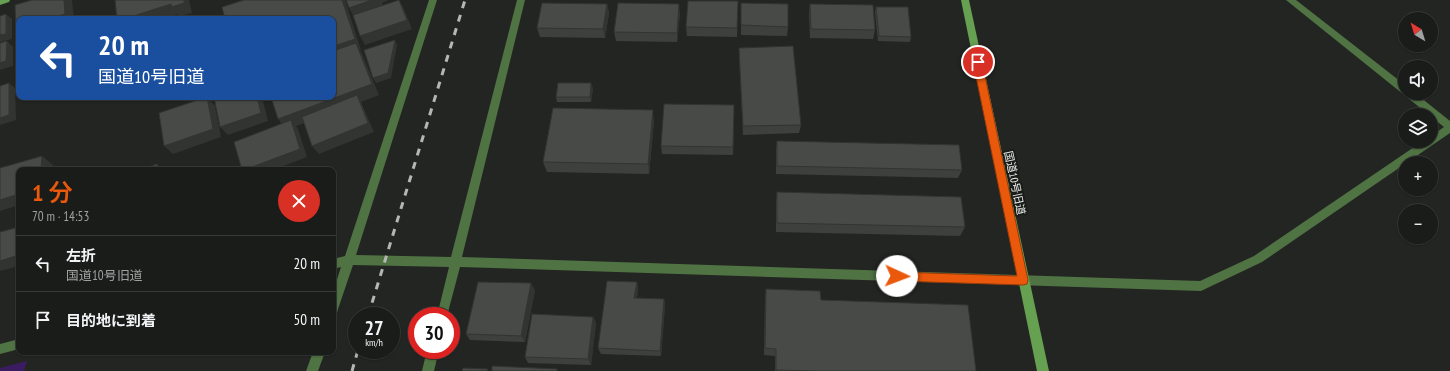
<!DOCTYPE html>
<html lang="ja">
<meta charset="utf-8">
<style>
body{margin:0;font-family:"PT Sans Narrow","Noto Sans JP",sans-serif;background:#272927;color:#f1f3f6;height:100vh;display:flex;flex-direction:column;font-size:15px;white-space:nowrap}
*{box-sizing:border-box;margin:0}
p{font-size:13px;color:#9fa1a2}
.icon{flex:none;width:22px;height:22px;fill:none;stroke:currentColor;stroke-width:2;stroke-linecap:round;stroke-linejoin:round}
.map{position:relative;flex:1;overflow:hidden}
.sheet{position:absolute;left:16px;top:167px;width:320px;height:188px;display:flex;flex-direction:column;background:#1a1c1a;border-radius:8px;box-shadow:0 1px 3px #0004,0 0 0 1px #383a39}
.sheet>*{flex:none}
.guide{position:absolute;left:16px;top:16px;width:320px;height:84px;border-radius:8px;box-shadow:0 1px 3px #0004,0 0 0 1px #383a39;background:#1a4fa0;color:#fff;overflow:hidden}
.needle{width:26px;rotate:322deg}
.fabs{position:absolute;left:1398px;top:12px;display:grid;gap:8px}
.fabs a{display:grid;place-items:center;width:40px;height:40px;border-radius:50%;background:#1a1c1a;box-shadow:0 1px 3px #0004,0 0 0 1px #383a39;font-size:20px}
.speed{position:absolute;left:348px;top:307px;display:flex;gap:8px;font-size:20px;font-weight:700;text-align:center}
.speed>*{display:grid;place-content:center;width:52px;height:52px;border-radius:50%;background:#1a1c1a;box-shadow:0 1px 3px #0004,0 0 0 1px #383a39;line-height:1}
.speed small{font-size:10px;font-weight:400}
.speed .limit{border:6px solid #d22;background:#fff;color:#111}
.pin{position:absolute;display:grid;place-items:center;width:34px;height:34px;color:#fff;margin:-17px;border:2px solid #fff;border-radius:50%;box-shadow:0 1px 4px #0007}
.me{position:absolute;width:44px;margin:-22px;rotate:92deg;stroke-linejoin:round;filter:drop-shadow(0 0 3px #0008)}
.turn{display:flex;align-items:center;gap:14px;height:84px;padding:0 16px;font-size:18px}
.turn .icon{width:52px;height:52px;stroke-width:2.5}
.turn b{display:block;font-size:28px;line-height:34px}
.round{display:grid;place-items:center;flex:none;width:42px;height:42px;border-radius:21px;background:#272927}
.headline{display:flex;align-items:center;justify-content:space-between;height:68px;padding:0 16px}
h1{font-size:24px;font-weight:600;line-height:30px;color:#ea580c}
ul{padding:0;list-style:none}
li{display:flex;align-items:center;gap:12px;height:56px;padding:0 16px;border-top:1px solid #383a39}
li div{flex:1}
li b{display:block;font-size:15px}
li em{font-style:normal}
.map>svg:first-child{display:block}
.green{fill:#3c1c61}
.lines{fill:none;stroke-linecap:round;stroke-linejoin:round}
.street{fill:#507343;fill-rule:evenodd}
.secondary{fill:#66a051;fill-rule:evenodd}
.rail{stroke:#b5b7b5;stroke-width:3;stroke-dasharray:7 7;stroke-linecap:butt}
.wall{fill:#3d403c}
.shaded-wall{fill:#323431}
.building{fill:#474a46;stroke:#323431}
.route{fill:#ea580c;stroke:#983908}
.labels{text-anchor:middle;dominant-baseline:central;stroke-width:4;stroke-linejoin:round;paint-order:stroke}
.street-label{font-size:11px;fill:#eceeec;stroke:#191c19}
</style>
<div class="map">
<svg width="1450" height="371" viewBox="0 0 1450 371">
<rect width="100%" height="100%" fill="#232522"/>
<path class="green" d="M27,361l-3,10h-24v-3z"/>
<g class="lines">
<g class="street">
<path d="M429,0h8l-81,255 95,2 66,-257h8l-63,257 738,24 54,-25 169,-115h8v-5l13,-9 -158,-127h10l109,85v8h10l35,28v12l-188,129 -61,29 -741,-24 -13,49h-10l12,-49 -96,-2 -15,44 -1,4 -4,1v-22l8,-25 -8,2v-10l12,-3z"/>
<path d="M19,339v10l-19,5v-10z"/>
<path d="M427,350h12l-5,21h-12z"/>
<path d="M313,352h12l-7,19h-12z"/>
</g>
<g class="secondary">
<path d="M0,0h10l-1,2 -9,3z"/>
<path d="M961,0h8l80,371h-12z"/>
</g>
<g class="rail">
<path d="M368,316l97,-316"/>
<path d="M352,371l6,-21"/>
</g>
</g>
<g class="wall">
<path d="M738,1l-1,36 -50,-1 -1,-9z"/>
<path d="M741,3l47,24 -1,9 -46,-1z"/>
<path d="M607,4l2,9 -4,25 -65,-1 -3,-9z"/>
<path d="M810,4l65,26 -2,9 -63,-1 -1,-25z"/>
<path d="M876,7l35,30 -1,5 -32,-1 -3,-29z"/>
<path d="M680,13l-3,29 -61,-1 -2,-9z"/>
<path d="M739,48l62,77 -2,8 -56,2 -4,-78z"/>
<path d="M593,88l-2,14h-34l-1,-5z"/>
<path d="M734,105l-1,50 -71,-1 -1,-8z"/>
<path d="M654,121l-5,53 -102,-2 -4,-10z"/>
<path d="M777,141l185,29 -4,8 -182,-4v-25z"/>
<path d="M777,192l188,35 -5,9 -184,-4v-30z"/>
<path d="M637,282l1,7 -1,9 27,1 1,6 -4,51 -60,-2 -3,-6z"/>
<path d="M766,289l55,11 155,71h-201v-15l-11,-1 1,-58z"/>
<path d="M535,290l-10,52 -55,-2 -4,-6z"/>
<path d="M593,317l3,6 -5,42 -63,-2 -3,-6z"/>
</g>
<g class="shaded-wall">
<path d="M64,0h8l2,19h-27z"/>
<path d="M184,0h5l3,13 -12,3 -3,-2 -15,5h-38z"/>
<path d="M342,0h3l16,50h-1l2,4 17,41 -18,7 13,30 -55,22 -7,-8 48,-44 -64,24 2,3 9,28 -34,13h-29l43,-40 -9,-11 63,-62 -5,-8 -3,1v-9z"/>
<path d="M372,0h17l-7,3 1,4 -29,10 -5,-9z"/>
<path d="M399,0l5,9 8,20 -47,16 -5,-9z"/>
<path d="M607,4l2,9 -4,25 -2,-9z"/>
<path d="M679,4l1,9 -3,29v-9z"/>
<path d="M6,14l6,5v20l-12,3v-7z"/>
<path d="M19,27v4l-3,-3z"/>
<path d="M395,40l2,5 -6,33 -15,5 -3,-5z"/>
<path d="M7,41l6,6v19l-13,4v-7z"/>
<path d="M9,83l6,5 1,32 -16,5v-7z"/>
<path d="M591,83l2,5 -2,14 -1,-5z"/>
<path d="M207,97l8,9 6,31 -48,17 -9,-8z"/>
<path d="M257,97h5l6,24 -40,14 -8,-8z"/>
<path d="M653,110l1,11 -5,53 -1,-10z"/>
<path d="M42,156l11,9 -1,5h-11z"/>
<path d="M157,164l7,6h-6z"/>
<path d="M19,194v11l-19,6v-11z"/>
<path d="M19,255v11l-19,5v-10z"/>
<path d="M637,282l1,7 -2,16 -2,-7z"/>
<path d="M531,283l4,7 -10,52 -4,-6z"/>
<path d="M664,299l1,6 -4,51 -1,-5z"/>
<path d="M593,317l3,6 -5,42 -3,-6z"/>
</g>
<g class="building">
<path d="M32,0h32l1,14 -18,5h-28v8l-3,1 -1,-23z"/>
<path d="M115,0h69v3l-12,4 -1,-3 -47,15h-7z"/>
<path d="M244,0h98l13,39 -21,7 -1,-27h-108l-3,-12z"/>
<path d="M346,0h26l-23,8z"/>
<path d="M399,0l8,20 -47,16 -7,-21z"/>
<path d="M688,1h50l-1,27 -51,-1z"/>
<path d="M542,3l65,1 -4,25 -66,-1z"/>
<path d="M618,3l61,1 -2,29 -63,-1z"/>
<path d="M741,3l47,1v23l-47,-2z"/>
<path d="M810,4l63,1 2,25 -64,-1z"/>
<path d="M876,7h32l3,30 -32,-1z"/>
<path d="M6,14v20l-6,1v-19z"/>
<path d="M395,40l-7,33 -15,5 -9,-28z"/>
<path d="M7,41l-1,20 -6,2v-20z"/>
<path d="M356,43l16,41 -94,35 -7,-22h62v-46z"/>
<path d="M793,46l8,79 -58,1 -4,-78z"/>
<path d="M9,83v32l-9,3v-32z"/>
<path d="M558,83h33l-1,14h-34z"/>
<path d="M357,95l11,28 -56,23 -10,-29z"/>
<path d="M207,97l6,32 -49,17 -5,-33z"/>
<path d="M214,97h43l4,16 -41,14z"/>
<path d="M664,104l70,1 -1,42 -72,-1z"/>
<path d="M553,108l100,2 -5,54 -105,-2z"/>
<path d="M291,120l9,29 -56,21h-2l-8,-28z"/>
<path d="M777,141l182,4 3,25 -185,-4z"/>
<path d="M42,156l-1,14h-22v24l-19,6v-32z"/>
<path d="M157,164l1,6h-18z"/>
<path d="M777,192l184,5 4,30 -188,-4z"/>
<path d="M19,227v28l-19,6v-29z"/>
<path d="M607,281l30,1 -3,16 30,1 -4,52 -62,-3z"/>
<path d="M478,282l53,1 -10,53 -55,-2z"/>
<path d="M766,289l54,2 1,9 147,5 8,66h-161l-39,-1v-21l-11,-1z"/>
<path d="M532,314l61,3 -5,42 -63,-2z"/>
<path d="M492,366l65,3v2h-65z"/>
<path d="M463,368l25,1 -1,2h-25z"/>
</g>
<path class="route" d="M978,59l4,3 46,218 -1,4 -4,1 -126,-4 -4,-2 -1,-3 1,-3 4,-1 120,4 -44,-214z"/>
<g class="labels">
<g class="street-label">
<text transform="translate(1015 183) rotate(78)">国道10号旧道</text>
</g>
</g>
</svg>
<div class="fabs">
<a><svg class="needle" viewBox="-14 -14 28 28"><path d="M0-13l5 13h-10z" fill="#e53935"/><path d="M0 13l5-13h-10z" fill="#9fa1a2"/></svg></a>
<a><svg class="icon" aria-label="sound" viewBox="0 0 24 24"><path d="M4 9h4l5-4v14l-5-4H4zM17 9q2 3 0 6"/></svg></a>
<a><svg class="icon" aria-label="layers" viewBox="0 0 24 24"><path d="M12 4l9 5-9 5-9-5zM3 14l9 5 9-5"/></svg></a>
<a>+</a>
<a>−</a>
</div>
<div class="speed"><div>27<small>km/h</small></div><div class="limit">30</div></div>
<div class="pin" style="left:978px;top:62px;background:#d93025"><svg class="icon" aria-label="arrive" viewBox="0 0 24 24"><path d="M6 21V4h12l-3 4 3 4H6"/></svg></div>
<svg class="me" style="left:897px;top:276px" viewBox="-20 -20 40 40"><circle r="19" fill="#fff"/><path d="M0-13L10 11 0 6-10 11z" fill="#ea580c"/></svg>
<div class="guide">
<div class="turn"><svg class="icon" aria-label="left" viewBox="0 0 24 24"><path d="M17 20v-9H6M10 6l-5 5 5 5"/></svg><div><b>20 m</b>国道10号旧道</div></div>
</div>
<section class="sheet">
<div class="headline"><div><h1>1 分</h1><p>70 m · 14:53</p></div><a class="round" style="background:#d93025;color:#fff"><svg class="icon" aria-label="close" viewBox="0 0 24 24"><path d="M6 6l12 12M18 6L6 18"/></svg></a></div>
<ul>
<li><svg class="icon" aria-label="left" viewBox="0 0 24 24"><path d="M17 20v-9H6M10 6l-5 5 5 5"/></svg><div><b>左折</b><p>国道10号旧道</p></div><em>20 m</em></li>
<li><svg class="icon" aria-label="arrive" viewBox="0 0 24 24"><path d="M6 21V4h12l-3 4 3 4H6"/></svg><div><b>目的地に到着</b></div><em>50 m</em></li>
</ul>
</section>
</div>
